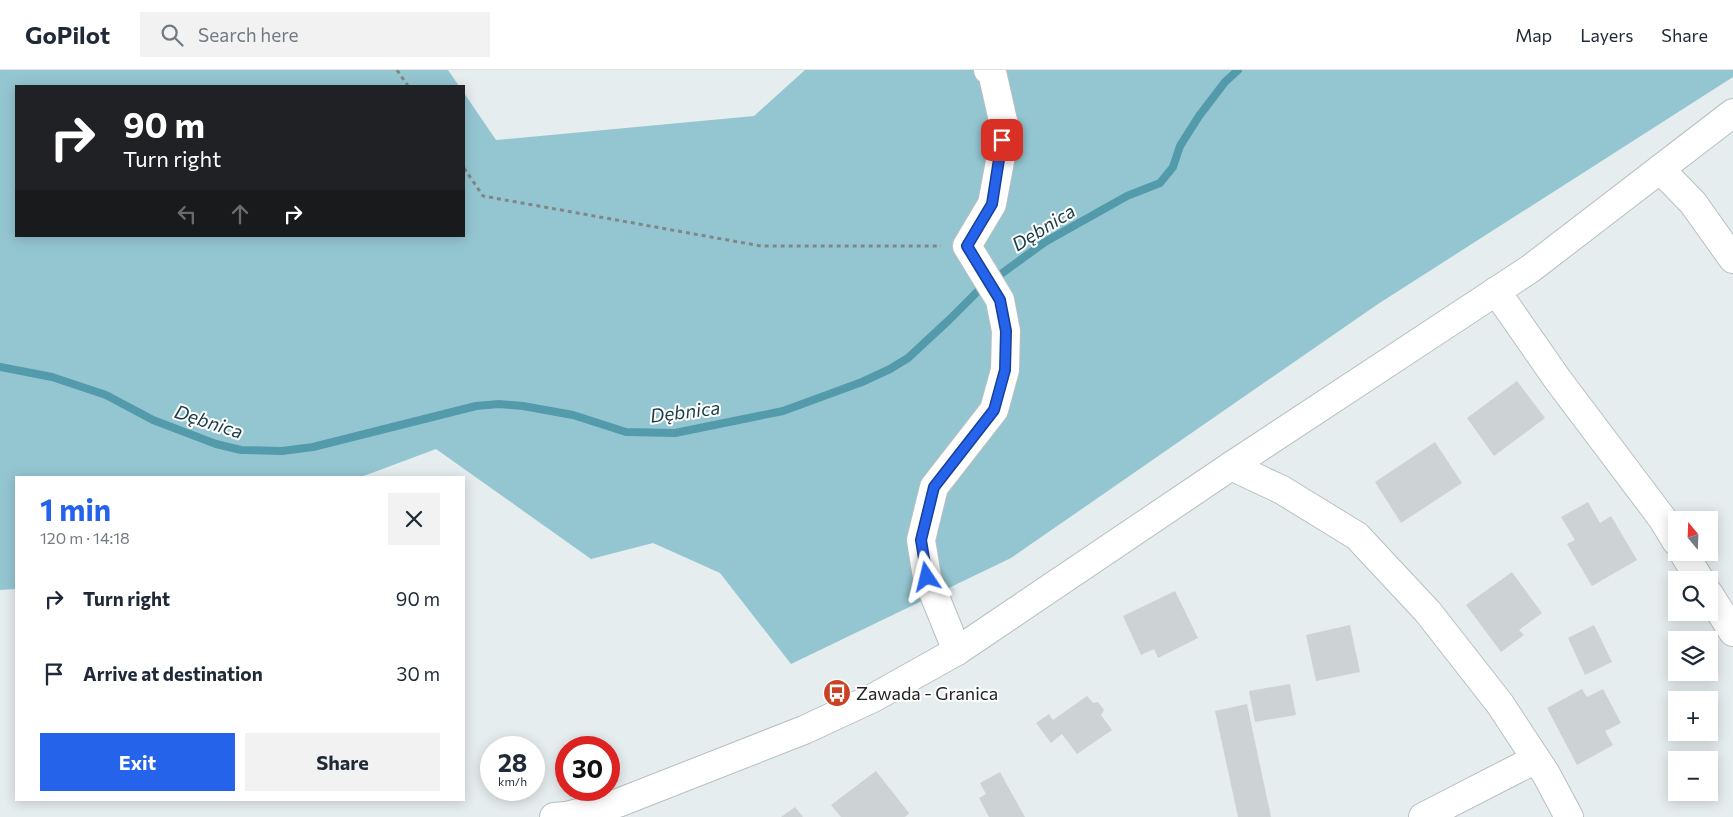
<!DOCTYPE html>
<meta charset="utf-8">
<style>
body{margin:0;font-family:Commissioner,sans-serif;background:#f2f2f3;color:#1f2937;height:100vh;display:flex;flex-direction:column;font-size:19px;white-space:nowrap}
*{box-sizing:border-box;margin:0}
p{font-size:16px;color:#747a83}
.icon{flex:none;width:28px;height:28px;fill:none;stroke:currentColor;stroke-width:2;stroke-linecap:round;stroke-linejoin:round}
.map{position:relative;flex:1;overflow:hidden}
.details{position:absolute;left:15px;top:406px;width:450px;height:325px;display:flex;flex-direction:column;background:#fff;border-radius:0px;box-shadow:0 2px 12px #0003}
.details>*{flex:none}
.banner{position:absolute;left:15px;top:15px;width:450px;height:152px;border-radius:0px;box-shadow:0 2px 12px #0003;background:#202124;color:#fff;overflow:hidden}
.needle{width:32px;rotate:341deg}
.tools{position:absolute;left:1668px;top:441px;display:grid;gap:10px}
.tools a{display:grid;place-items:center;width:50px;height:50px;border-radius:0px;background:#fff;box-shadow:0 2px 12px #0003;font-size:25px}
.speed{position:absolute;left:480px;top:666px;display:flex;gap:10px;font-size:25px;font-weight:700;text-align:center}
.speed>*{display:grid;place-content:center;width:65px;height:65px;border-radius:50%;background:#fff;box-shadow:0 2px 12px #0003;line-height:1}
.speed small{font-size:12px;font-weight:400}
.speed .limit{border:8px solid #d22;background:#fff;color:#111}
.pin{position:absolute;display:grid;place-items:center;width:42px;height:42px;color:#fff;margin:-21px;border-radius:10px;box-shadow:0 2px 8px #0006}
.me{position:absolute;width:55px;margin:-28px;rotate:350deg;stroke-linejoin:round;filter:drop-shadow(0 0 4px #0008)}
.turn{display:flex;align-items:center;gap:18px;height:105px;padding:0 25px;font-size:22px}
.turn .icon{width:65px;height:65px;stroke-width:2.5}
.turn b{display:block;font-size:35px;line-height:42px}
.lanes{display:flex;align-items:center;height:48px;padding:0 25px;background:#0003;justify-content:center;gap:25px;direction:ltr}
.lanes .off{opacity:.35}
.round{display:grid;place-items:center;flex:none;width:52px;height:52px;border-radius:0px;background:#f2f2f3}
.headline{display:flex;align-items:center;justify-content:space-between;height:85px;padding:0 25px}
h1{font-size:30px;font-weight:700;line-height:38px;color:#2563eb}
.button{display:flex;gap:10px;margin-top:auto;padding:10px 25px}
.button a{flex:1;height:58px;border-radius:0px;background:#2563eb;color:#fff;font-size:20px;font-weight:700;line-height:58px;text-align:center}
.button a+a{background:#f2f2f3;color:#1f2937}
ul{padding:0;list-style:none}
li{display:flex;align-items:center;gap:15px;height:75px;padding:0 25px}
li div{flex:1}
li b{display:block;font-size:19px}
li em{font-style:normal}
header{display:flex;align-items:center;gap:30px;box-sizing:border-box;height:70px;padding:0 25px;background:#fff;border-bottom:1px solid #e0e1e3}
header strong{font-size:24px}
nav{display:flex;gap:28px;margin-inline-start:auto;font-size:18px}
.search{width:350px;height:45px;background:#f2f2f3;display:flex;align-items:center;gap:12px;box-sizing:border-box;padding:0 18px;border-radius:0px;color:#747a83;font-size:19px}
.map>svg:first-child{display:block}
.green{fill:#94c6d2}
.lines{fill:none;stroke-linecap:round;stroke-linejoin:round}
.stream{stroke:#539bab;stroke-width:8}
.building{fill:#cdd3d5}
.minor-casing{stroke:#b9bfc1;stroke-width:30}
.path{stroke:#818686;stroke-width:3;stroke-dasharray:4 4;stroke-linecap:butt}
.minor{stroke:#fff;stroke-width:28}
.route-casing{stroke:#184099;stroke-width:12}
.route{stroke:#2563eb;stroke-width:9}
.labels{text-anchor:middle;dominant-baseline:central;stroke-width:4;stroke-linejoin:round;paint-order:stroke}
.poi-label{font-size:18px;fill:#202323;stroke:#fff;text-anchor:start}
.water-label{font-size:19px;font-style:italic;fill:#193c44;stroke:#fff}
</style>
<header>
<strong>GoPilot</strong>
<div class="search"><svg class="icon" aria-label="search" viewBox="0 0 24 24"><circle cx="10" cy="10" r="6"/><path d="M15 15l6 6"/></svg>Search here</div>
<nav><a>Map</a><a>Layers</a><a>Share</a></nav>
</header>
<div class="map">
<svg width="1733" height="747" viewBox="0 0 1733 747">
<rect width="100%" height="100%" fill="#e6edee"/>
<path class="green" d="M0,0h448l11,16h-443v150h448v-143l32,47 258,-24 51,-46h928v7l-355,227 -367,254 -220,106 -71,-91 -67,-30 -62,16 -155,-110 -75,28 -345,1v111l-16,1z"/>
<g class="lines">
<path class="stream" d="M0,297l52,10 54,18 47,25 63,24 25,6 41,1 31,-4 163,-41 23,-2 24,2 50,9 53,17 49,1 108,-22 79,-29 28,-13 18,-11 41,-38 30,-30 66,-48 82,-46 33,-13 13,-16 7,-21 19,-30 26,-34 13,-12"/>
</g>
<g class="building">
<path d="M1517,311l28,37 -51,38 -27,-38z"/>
<path d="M1435,372l27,41 -61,40 -26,-41z"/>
<path d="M1588,432l12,21 11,-7 26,44 -45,26 -25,-42 8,-4 -14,-23z"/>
<path d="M1512,502l30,41 -23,17 5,5 -23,17 -35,-47z"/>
<path d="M1175,521l23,47 -40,20 -4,-9 -13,6 -18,-39z"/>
<path d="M1350,555l10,47 -44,9 -10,-46z"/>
<path d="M1594,555l18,37 -27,13 -17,-37z"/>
<path d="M1290,614l6,31 -41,7 -6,-31z"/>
<path d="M1582,619l5,8 16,-8 18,34 -16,8 8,14 -36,20 -30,-57z"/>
<path d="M1087,626l6,7 5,-1 6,8 -3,5 11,15 -35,24 -15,-20 -11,9 -15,-20 13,-9 4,6z"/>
<path d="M1247,634l24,113h-33l-23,-106z"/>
<path d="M876,701l33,42 -4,4h-64l-10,-12z"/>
<path d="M1000,702l6,11 19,34h-36l-10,-19 7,-4 -6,-11z"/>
<path d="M795,737l8,10h-22z"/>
</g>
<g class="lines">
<g class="minor-casing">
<g id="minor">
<path d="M1660,99l33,34 40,56"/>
<path d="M1496,221l62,89 104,138 14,23"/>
<path d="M1231,396l51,24 75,46 71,76 72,92 46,70 23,43"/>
<path d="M1683,482l17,28"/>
<path d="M1709,524l24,38"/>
<path d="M957,581l-30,-74 -6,-37 13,-53 60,-77 11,-40 1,-39 -6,-31 -33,-54 25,-42 9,-48 3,-31 -12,-53 -4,-2"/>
<path d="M554,747l12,-1 52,-13 186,-73 69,-32 84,-47 274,-185 299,-197 203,-156"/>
<path d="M1423,747l113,-58"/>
</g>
</g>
<g class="path">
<path d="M397,0l11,16"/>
<path d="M464,98l19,28 278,50h180"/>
</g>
<use href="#minor" class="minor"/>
</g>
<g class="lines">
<g class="route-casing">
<path id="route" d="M927,507l-6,-37 13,-53 60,-77 11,-40 1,-39 -6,-31 -33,-54 25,-42 10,-64"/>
</g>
<use href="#route" class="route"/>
</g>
<defs>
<g id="bus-disc" transform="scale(1.4375)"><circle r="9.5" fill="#cb4123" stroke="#fff"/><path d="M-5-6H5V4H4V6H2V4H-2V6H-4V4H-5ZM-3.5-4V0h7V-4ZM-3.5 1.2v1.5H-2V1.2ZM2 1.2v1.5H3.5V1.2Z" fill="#fff"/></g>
</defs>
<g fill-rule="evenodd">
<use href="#bus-disc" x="837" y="623"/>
</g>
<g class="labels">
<g class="poi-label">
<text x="856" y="623">Zawada - Granica</text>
</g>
<g class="water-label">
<text transform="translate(1043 157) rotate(-32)">Dębnica</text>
<text transform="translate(685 341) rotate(-7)">Dębnica</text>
<text transform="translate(209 351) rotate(18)">Dębnica</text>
</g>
</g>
</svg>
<div class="tools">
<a><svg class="needle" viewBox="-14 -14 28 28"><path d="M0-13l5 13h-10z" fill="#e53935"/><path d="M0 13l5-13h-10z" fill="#747a83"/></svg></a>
<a><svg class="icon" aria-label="search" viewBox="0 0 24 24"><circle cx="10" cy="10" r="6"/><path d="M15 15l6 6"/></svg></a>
<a><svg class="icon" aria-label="layers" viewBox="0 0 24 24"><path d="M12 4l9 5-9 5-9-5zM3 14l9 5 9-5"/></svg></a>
<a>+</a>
<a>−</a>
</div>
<div class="speed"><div>28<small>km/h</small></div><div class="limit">30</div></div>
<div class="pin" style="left:1002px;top:70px;background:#d93025"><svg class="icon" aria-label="arrive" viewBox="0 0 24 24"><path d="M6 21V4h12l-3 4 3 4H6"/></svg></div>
<svg class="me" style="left:927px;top:507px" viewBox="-20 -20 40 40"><path d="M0-17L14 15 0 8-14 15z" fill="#2563eb" stroke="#fff" stroke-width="4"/></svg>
<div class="banner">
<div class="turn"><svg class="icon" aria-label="right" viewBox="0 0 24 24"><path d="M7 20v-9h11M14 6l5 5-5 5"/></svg><div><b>90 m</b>Turn right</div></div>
<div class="lanes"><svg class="icon off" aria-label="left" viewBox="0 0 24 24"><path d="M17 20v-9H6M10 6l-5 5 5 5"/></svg><svg class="icon off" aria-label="ahead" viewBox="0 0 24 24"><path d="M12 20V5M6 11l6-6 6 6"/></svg><svg class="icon" aria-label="right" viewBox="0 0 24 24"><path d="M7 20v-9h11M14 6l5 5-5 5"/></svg></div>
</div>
<section class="details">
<div class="headline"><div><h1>1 min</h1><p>120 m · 14:18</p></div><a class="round"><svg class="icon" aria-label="close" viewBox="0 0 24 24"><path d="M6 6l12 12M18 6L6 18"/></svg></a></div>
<ul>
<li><svg class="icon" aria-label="right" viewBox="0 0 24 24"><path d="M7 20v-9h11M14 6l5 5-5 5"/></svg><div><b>Turn right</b></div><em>90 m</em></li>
<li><svg class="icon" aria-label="arrive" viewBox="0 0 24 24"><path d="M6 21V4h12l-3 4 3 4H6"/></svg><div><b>Arrive at destination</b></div><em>30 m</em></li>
</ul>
<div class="button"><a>Exit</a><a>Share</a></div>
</section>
</div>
